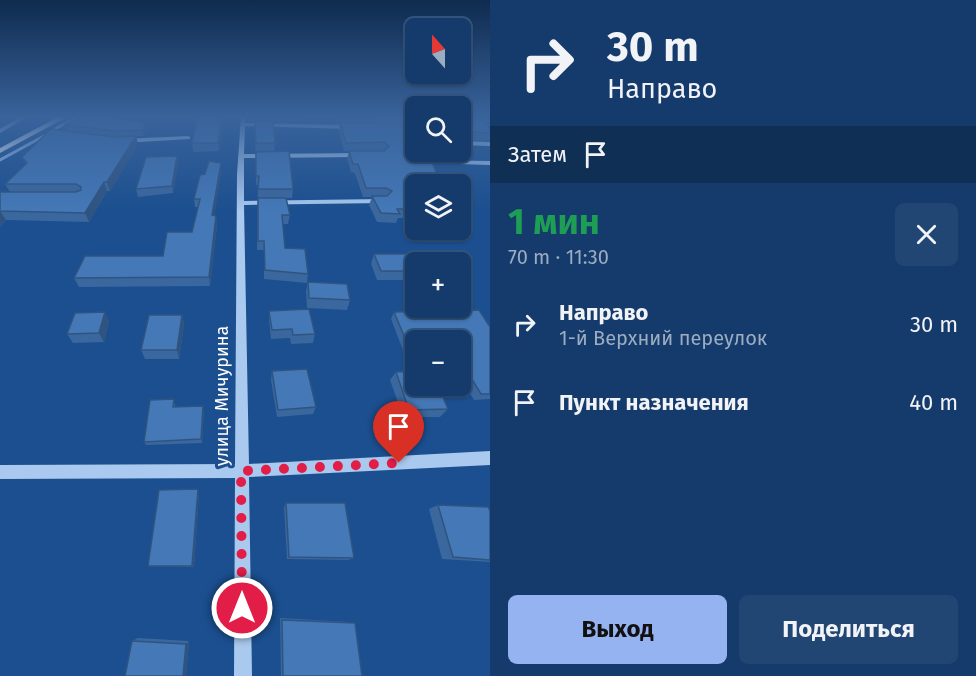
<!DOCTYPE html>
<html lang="ru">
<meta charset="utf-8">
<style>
body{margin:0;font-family:"Fira Sans",sans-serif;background:#214673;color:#f1f3f6;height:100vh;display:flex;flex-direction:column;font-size:22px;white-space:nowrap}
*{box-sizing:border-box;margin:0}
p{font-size:20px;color:#9dadc1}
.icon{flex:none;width:33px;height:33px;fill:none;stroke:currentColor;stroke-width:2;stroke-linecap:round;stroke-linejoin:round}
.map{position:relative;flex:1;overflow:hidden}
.panel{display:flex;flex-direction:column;background:#143b6b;width:486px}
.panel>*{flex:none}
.hud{background:#143b6b;color:#f1f3f6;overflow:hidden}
.needle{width:39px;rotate:339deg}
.controls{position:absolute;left:405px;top:18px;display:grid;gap:12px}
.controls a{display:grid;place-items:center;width:66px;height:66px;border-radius:9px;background:#143b6b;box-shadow:0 2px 4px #0004,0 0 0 2px #33557e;font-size:30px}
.pin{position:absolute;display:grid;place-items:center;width:51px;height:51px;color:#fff;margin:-62px -26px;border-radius:50% 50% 50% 0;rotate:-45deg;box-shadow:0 0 6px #0007}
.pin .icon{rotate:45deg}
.me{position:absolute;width:66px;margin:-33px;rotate:0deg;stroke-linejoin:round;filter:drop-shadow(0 0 4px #0008)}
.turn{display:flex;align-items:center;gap:21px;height:126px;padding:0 18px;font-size:27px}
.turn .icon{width:78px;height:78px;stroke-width:2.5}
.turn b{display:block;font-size:42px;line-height:51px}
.then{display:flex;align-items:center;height:57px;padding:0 18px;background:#0003;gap:12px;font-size:22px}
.round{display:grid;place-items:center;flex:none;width:63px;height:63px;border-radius:9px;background:#214673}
.head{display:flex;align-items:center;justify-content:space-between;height:102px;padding:0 18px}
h1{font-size:36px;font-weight:700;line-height:45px;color:#1e9e55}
.primary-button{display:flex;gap:12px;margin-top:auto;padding:12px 18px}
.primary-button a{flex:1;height:69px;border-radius:9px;background:#95b2f1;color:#111;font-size:24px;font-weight:700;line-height:69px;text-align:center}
.primary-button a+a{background:#214673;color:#f1f3f6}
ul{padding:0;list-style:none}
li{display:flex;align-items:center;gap:18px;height:78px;padding:0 18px}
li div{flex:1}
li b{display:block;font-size:22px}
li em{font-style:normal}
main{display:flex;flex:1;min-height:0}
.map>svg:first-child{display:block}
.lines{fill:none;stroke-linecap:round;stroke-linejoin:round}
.stream{stroke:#9cc4f0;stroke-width:3}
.minor{fill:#a9c9ee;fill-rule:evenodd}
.major{fill:#f0f6ff;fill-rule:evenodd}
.wall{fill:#3a679d}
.shaded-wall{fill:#305480}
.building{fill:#4478b7;stroke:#305480;stroke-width:1.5}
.route{stroke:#e11d48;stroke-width:10;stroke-dasharray:0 18}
.labels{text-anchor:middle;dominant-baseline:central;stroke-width:6;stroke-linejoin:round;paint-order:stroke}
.street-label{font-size:18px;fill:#fff;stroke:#1b4f8f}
</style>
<main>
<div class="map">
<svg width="490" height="676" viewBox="0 0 490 676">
<rect width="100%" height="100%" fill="#1b4f8f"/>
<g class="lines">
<g class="stream">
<path d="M55,129l22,-12"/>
<path d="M0,160l44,-24"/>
</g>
<g class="minor">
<path d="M21,117h6l-27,16v-4z"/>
<path d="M241,117h4v6l108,2 3,2 -3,2 -108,-3 -1,28 118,-1 3,2 -3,2 -118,1v43l139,-2 4,2 -4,2 -139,2 5,259 241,-13v14l-241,12 3,199h-18l1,-198 -235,1v-14l235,-1 2,-290z"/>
<path d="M188,136l2,1v2l-68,4 -3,-2 3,-2z"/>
<path d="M460,141l30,1v4l-30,-1z"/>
<path d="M423,160l67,1v4l-65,-2 -2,-1z"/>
</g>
<path class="major" d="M58,117h9l-67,36v-5z"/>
</g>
<g class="wall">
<path d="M80,117h47l-5,2 25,9 -4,8 -27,1 -49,-6 -2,-6z"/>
<path d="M203,117h37l-2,5 -16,3 -3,26 -26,1 -1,-9 9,-24z"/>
<path d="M247,117h61l-2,5 -33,-1 2,22 -1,8 19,38 -1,9h-6l4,17 -2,9h-5l2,24 23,26 -1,9 -43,-4v-29h-7l1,-65h-2l-1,-64h-8z"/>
<path d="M335,117h69l1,9 11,26h10l-1,2 15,28 -1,2h-23v34h-18l-2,5 -19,-1 -8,-17 3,-8h-9l-8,-24 -4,-1 -4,-13 2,-8h-5l-5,-21 1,-8 31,1 -35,-1z"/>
<path d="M460,117h30v24l-30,-1z"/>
<path d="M136,136l2,8 -28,47h-3l-18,31 -83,-2 -6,7v-35h10l-5,-8 21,-20 -4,-7 91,-20z"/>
<path d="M177,156l1,7 -5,30 -35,4 -2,-8z"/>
<path d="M221,163v9l-7,44h2l1,9 -7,61 -131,1 -5,-9 89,-22 29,-24 6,-25h-3l-1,-8 11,-25z"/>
<path d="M374,254l42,8v18h-39l-6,-16z"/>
<path d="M460,268l9,13 -6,9h-3z"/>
<path d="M308,282l42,18 -3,10 -40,-2 -1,-17z"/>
<path d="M269,311l46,23 -2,9 -22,1 -1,-6 -19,1 -2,-19z"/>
<path d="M394,312l96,15v72l-16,1 -14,-23v-37h-44v10h-13l-12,-31z"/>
<path d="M182,315l2,9 -5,35h-34l-4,-9z"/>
<path d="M109,321l-5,21 -31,1 -6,-9z"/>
<path d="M272,371l44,36 -3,7 -36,3 -6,-37z"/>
<path d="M396,372l52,37 -8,8h-37l-13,-37z"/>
<path d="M175,403v4l28,-1 1,4 -2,33 -56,2 -2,-3z"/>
<path d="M199,492l-5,75 -46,-1z"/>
<path d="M286,503l68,55 -6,2 -61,-1 -3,-52z"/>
<path d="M438,505l52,6v51l-48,-3 -13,-50z"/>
<path d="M280,618l69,4 6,1 7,53h-81z"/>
<path d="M138,638l51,3 -3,35h-61l7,-35z"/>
</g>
<g class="shaded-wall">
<path d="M0,117h10l-10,5z"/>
<path d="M116,117h11l-12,6 -1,-5z"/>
<path d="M221,117h19l-2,5 -16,3 -3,26 -1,-8z"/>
<path d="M146,123l1,5 -4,8 -1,-6z"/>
<path d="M136,136l2,8 -28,47 -3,-9z"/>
<path d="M177,156l1,7 -5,30 -1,-7z"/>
<path d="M221,163v9l-8,52 -1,-9z"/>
<path d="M104,182l3,9 -18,31 -4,-9z"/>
<path d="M0,211l6,9 -6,7z"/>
<path d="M216,216l1,9 -7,61 -1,-9z"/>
<path d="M105,312l4,9 -5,21 -5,-9z"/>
<path d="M182,315l2,9 -5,35 -2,-9z"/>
<path d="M203,406l1,4 -2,33 -1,-4z"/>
<path d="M198,489l1,3 -5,75 -2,-1z"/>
<path d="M189,641l-3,35h-3l3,-32z"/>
</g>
<g class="building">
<path d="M80,117h36l-2,1 32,5 -4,7 -27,1 -50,-6z"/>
<path d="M203,117h18l-3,26h-26l5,-24h4z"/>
<path d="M376,117h28l1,9h11v26h10l-2,1 6,4 10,25 -22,-1 2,3h-4v25h-19l3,5 -19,-1 -9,-17h15l5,-5 -6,-3h-20l-8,-24h-5l-4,-13h35l5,-5 -5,-4 -38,1 -6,-21 33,1 5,-5z"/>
<path d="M460,117h20l10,11v5l-30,-2z"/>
<path d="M255,121h18l2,22h-19z"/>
<path d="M51,129l62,8 23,-1 -29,46h-3l-19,31 -85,-2v-19h76l5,-2v-3l-5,-3h-71l22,-21 -5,-6z"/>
<path d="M289,151l4,38h-35l1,-13h-3v-24z"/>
<path d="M177,156l-5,30 -36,3 10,-32z"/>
<path d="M209,161l12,2 -9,52 4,1 -7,61 -135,1 11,-22h78l4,-24h25l8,-33h-6l6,-24 5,-1z"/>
<path d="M258,198h28l4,17h-8l3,33 20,1 3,25 -43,-4 -1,-29h-6z"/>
<path d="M374,254h41l4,8h-3v9h-35z"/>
<path d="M460,268l9,13h-9z"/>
<path d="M308,282l39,2 3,16 -41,-2z"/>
<path d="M309,309l6,25 -22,1 -1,-6 -20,1 -3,-19z"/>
<path d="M479,310l11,17v67h-9l-21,-34v-20h-44v3h-9l-13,-31z"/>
<path d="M105,312l-6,21 -32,1 8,-21z"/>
<path d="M149,315h33l-5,35h-36z"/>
<path d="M307,369l9,38 -38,3 -6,-39z"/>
<path d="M416,371v15h22l10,23 -39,1 -13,-38z"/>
<path d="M174,399l-1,8 30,-1 -2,33 -57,3 6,-42z"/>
<path d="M198,489l-6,77h-44l11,-76z"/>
<path d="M286,503h59l9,55 -65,-1z"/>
<path d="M438,505l50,2 2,4v49l-37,-3z"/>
<path d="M282,620l73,3 7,53h-79z"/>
<path d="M132,641l54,3 -3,32h-58z"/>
</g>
<linearGradient id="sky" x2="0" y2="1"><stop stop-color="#0f2b4f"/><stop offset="0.55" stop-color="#39639b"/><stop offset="1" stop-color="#39639b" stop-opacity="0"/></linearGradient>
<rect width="490" height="212" fill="url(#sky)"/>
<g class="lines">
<path class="route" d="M242,608l-1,-137 158,-8"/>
</g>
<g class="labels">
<g class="street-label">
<text transform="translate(222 396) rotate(-90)">улица Мичурина</text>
</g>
</g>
</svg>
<div class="controls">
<a><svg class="needle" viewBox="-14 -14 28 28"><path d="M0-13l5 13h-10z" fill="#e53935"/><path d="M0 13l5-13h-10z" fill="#9dadc1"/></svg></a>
<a><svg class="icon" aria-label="search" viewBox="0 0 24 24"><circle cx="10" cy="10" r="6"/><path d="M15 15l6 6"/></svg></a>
<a><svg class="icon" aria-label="layers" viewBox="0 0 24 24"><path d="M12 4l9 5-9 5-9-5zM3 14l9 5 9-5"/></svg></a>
<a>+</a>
<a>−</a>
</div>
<div class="pin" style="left:399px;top:463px;background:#d93025"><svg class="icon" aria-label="arrive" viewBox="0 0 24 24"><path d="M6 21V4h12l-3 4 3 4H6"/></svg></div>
<svg class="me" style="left:242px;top:608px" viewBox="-20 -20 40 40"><circle r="17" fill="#e11d48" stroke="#fff" stroke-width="3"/><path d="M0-11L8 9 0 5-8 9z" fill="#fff"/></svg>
</div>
<section class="panel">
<div class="hud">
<div class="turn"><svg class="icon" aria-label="right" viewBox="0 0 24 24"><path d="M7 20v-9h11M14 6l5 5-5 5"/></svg><div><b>30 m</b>Направо</div></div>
<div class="then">Затем<svg class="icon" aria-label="arrive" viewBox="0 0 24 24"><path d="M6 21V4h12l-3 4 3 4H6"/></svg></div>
</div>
<div class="head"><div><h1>1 мин</h1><p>70 m · 11:30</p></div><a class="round"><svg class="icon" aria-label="close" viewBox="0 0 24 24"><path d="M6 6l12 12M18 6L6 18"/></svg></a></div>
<ul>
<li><svg class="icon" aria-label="right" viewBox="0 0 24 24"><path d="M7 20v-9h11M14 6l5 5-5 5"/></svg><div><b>Направо</b><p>1-й Верхний переулок</p></div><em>30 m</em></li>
<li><svg class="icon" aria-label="arrive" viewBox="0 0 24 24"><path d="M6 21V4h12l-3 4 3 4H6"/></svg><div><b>Пункт назначения</b></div><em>40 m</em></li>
</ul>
<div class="primary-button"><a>Выход</a><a>Поделиться</a></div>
</section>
</main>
